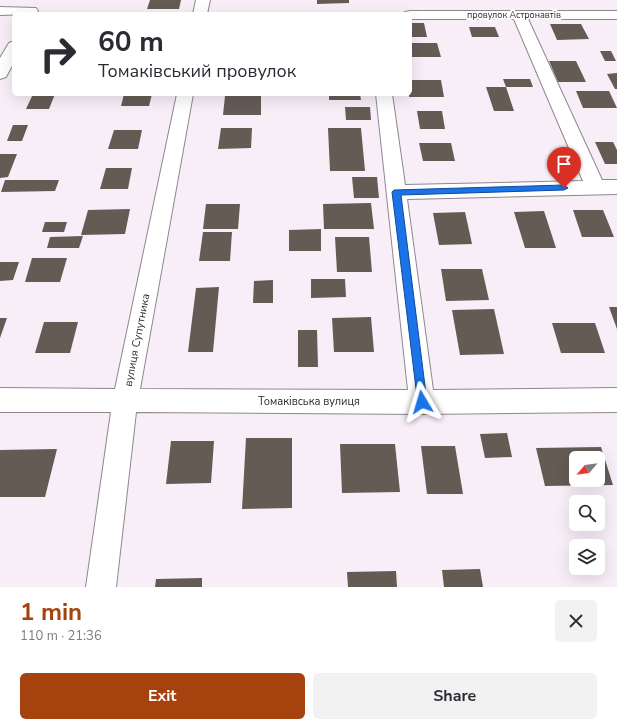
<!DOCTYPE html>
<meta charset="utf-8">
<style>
body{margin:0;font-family:"Nunito Sans",sans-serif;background:#f2f2f3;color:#2b2b33;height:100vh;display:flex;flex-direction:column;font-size:15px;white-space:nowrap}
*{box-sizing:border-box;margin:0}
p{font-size:13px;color:#7c7c81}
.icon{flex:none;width:22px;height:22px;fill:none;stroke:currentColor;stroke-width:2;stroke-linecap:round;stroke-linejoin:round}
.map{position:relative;height:587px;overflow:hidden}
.side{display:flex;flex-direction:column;background:#fff;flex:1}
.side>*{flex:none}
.hud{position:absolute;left:12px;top:12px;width:400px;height:84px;border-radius:6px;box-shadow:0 4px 16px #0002;background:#fff;color:#2b2b33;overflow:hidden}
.needle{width:26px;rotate:241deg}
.controls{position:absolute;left:569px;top:451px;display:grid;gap:8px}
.controls a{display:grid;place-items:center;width:36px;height:36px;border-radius:6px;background:#fff;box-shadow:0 4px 16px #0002;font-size:20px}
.pin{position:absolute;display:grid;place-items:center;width:34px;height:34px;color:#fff;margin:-41px -17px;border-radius:50% 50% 50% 0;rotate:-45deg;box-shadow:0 0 4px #0007}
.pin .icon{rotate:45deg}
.me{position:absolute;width:44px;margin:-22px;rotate:353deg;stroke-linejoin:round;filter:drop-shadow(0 0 3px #0008)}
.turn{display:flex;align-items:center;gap:14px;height:84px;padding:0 20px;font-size:18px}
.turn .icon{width:52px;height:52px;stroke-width:2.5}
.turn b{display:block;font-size:28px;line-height:34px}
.round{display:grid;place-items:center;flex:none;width:42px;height:42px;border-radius:6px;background:#f2f2f3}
.overview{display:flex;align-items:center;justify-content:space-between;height:68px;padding:0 20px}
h1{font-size:24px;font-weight:700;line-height:30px;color:#a6420d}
.primary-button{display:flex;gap:8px;margin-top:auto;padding:8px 20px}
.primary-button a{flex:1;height:46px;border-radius:6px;background:#a6420d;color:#fff;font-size:16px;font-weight:700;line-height:46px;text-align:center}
.primary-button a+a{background:#f2f2f3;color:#2b2b33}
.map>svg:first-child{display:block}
.building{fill:#645b55;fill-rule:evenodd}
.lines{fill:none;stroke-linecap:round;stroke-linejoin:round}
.minor-casing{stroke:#8f878f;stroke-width:2}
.minor{fill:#fff;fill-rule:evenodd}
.route{fill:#1a73e8;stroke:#114b97}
.labels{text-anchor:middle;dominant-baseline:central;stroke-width:4;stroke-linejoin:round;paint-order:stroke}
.far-street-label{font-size:9px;fill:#2d2a2d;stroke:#fff}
.street-label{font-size:11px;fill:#2d2a2d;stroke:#fff}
</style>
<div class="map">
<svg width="617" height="587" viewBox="0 0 617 587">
<rect width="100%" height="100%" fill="#f7eef7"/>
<g class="building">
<path d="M150,0h31l-2,9h-32z"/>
<path d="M317,0h32v3l-32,1z"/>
<path d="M410,23h14l3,14h-17z"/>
<path d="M550,24h31l8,15 -32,1z"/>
<path d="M469,27h26l4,10h-27z"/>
<path d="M410,43h27l4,14h-31z"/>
<path d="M600,51h11l5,10h-11z"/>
<path d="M549,61h27l10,21h-28z"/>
<path d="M617,73v16h-2l-8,-15z"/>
<path d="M503,79h27l3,8h-27z"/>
<path d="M410,80h31l3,17h-35z"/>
<path d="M486,87h20l8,24h-20z"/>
<path d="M576,91h33l8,17h-34z"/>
<path d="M33,94h22l-6,15h-23z"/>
<path d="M124,94h28l-3,12h-28z"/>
<path d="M329,94h31l1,6h-32z"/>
<path d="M225,96h36v19h-38z"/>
<path d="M345,107h25l1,13h-25z"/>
<path d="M417,111h25l3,18h-25z"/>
<path d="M13,125h15l-6,16h-15z"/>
<path d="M221,128h31l-1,20 -33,1z"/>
<path d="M328,128h33l4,43h-35z"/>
<path d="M114,130h28l-4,19h-30z"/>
<path d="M595,142h18l4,8v14h-12z"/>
<path d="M419,143h32l4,18h-32z"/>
<path d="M0,154h17l-9,23 -8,1z"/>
<path d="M106,168h26l-4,21h-28z"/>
<path d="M352,177h25l2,21h-25z"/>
<path d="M5,180h54l-4,11 -54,1z"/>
<path d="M371,203l3,26h-50l-1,-25z"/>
<path d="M206,204h34l-2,25h-35z"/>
<path d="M130,209l-5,25 -44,1 7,-25z"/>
<path d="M573,210h30l11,27h-32z"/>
<path d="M544,211l12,37h-31l-11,-36z"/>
<path d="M465,212l7,32 -33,1 -6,-32z"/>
<path d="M45,222h22l-3,10h-22z"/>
<path d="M321,229v22h-32v-21z"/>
<path d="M203,232h29l-2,29h-31z"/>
<path d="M83,236l-4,12h-32l3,-11z"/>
<path d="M335,237h34l3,35h-35z"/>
<path d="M32,258h35l-7,24h-35z"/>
<path d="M0,262h19l-6,18 -13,1z"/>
<path d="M441,269h41l7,31 -43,1z"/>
<path d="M311,279h34l1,18 -35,1z"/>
<path d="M273,280v23h-20l1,-22z"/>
<path d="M219,287l-6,65h-25l8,-64z"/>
<path d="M609,307h8v22z"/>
<path d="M494,309l10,45 -44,1 -8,-45z"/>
<path d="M371,317l3,35h-40l-2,-34z"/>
<path d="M0,318h7l-7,20z"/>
<path d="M44,322h34l-8,31h-35z"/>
<path d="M552,323h43l10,30h-44z"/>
<path d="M298,330h19l1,37h-20z"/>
<path d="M507,433l5,24 -27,1 -5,-24z"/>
<path d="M246,438h46v70l-50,1z"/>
<path d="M171,441h43l-3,42 -45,1z"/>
<path d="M340,444h55l5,48 -58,1z"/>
<path d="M421,446h34l8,48h-36z"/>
<path d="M601,447l12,38 -68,1 -9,-38zM576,458h22v22h-22z"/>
<path d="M57,449l-12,48h-45v-47z"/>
<path d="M480,569l3,18h-39l-2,-17z"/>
<path d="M396,571l1,16h-49l-1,-15z"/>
<path d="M202,578v9h-47l1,-8z"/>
</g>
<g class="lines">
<g class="minor-casing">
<g id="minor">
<path d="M196,0h14l-3,14h-14z"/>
<path d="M0,7l36,1 2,3 -2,3 -36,1z"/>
<path d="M410,11h207v8h-89l74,161h15v14l-210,5 26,191 184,-2v24l-195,2 -286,-2 -20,175h-30l25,-175h-111v-24l115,1 62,-295h16l-53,295 268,1 -32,-296h16l13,91 178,-4 -69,-162h-104v-5h-7l2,-2z"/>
<path d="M14,41v21l-8,15 -6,2v-21l9,-15z"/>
</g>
</g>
<use href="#minor" class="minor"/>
</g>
<path class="route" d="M564,185l4,3 -4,2 -163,5 26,207 -1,3 -4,1 -4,-1 -26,-213 2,-2z"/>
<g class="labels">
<g class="far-street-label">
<text x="514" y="15">провулок Астронавтів</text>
</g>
<g class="street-label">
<text transform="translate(137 340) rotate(-79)">вулиця Супутника</text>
<text x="309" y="401">Томаківська вулиця</text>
</g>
</g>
</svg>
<div class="controls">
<a><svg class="needle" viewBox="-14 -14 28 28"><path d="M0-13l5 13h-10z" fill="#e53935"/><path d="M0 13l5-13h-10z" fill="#7c7c81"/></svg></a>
<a><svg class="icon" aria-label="search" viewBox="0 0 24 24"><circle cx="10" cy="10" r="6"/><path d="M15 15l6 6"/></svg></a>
<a><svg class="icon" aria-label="layers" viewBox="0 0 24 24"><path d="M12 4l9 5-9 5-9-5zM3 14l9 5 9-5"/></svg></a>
</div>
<div class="pin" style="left:564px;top:188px;background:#d93025"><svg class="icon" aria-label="arrive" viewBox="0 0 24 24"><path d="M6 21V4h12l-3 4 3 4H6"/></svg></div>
<svg class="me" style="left:422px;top:402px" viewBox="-20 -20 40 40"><path d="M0-17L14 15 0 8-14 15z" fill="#1a73e8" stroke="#fff" stroke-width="4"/></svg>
<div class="hud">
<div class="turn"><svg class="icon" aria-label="right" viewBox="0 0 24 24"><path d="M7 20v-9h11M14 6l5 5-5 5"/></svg><div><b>60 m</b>Томаківський провулок</div></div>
</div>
</div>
<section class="side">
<div class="overview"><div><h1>1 min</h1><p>110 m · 21:36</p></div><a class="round"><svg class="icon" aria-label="close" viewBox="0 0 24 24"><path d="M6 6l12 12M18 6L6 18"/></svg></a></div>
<div class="primary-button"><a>Exit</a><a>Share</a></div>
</section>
